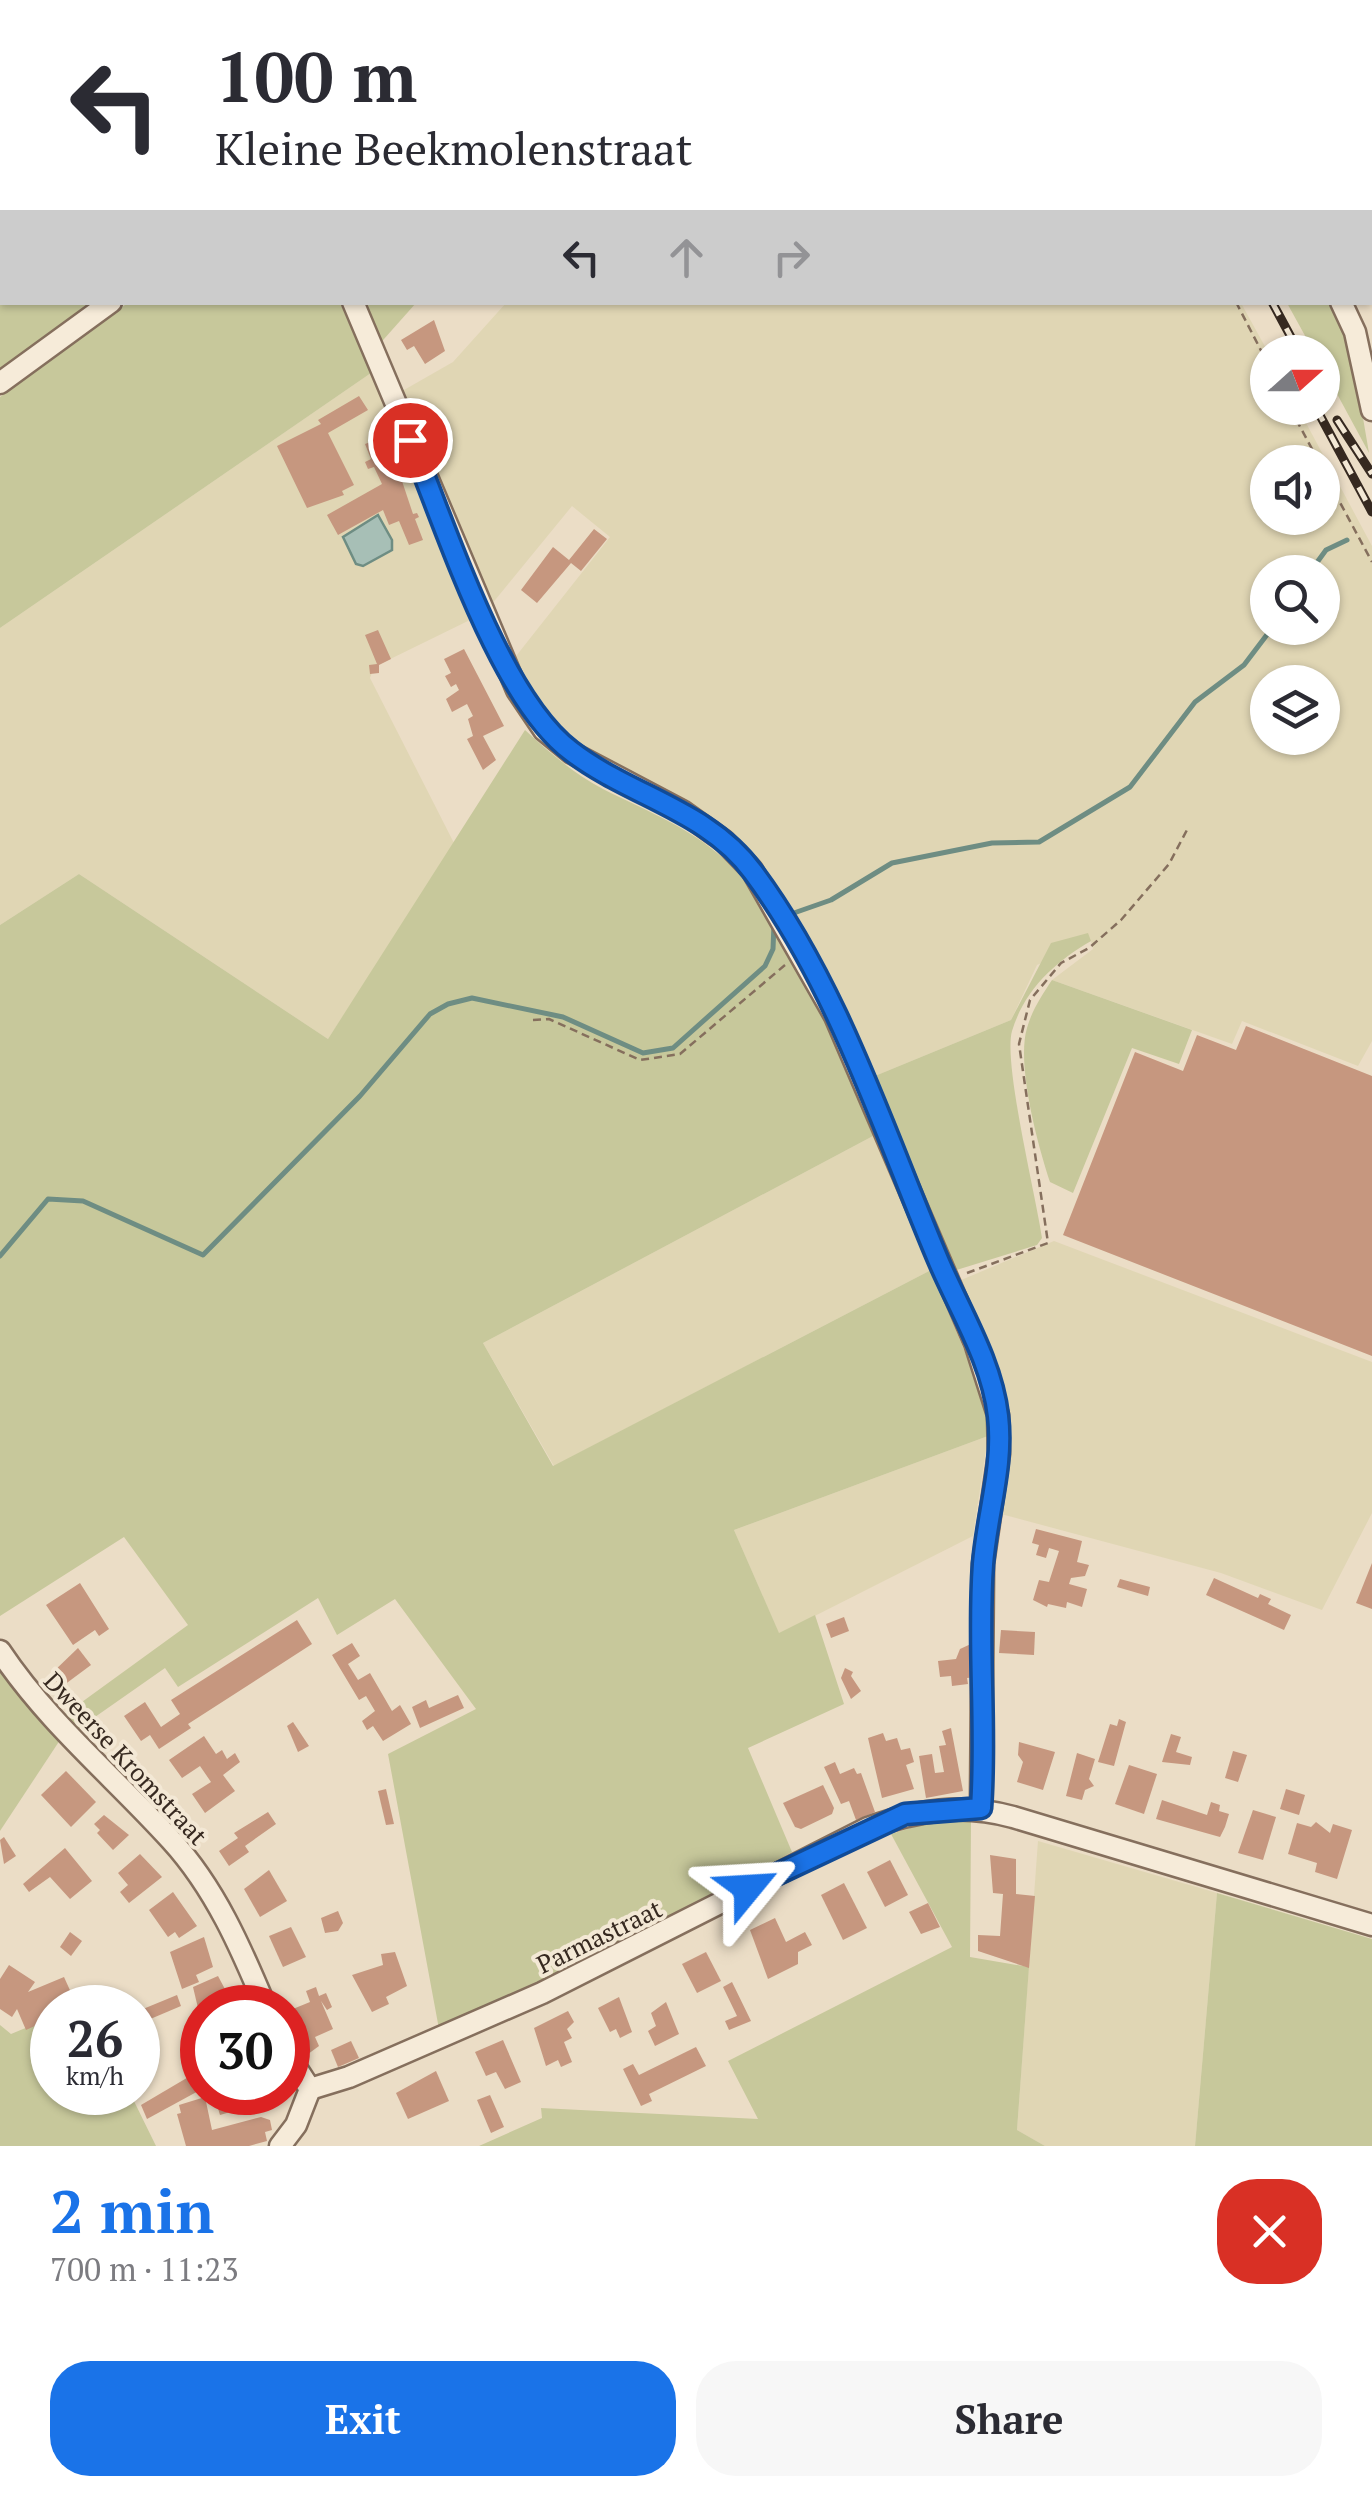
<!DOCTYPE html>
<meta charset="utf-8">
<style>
body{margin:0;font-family:"PT Serif",serif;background:#f7f7f7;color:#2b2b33;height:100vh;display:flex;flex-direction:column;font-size:38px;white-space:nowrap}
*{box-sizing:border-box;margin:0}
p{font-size:32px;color:#7c7c81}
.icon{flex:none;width:55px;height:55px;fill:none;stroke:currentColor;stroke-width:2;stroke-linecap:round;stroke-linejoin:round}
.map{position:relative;height:2146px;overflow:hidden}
.side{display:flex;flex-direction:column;background:#fff;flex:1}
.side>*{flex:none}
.guide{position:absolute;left:0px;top:0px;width:1372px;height:305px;box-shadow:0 2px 8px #0004;background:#fff;color:#2b2b33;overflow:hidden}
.needle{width:65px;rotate:69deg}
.controls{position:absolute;left:1250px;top:335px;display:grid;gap:20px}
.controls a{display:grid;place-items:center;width:90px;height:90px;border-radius:50%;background:#fff;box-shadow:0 2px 8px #0004;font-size:50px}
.speed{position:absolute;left:30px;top:1985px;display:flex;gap:20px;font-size:50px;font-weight:700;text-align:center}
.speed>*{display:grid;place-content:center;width:130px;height:130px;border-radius:50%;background:#fff;box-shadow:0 2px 8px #0004;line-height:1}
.speed small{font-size:25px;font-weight:400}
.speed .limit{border:15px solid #d22;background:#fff;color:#111}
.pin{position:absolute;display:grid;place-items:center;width:85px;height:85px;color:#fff;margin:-42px;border:5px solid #fff;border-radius:50%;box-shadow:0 2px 10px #0007}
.me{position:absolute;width:110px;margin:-55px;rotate:63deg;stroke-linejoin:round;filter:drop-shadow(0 0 8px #0008)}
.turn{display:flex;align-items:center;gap:35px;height:210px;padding:0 50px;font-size:45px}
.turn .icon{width:130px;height:130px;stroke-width:2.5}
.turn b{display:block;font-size:70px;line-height:85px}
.lanes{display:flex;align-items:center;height:95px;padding:0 50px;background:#0003;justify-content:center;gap:50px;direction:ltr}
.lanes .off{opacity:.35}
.round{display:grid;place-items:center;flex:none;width:105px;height:105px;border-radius:40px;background:#f7f7f7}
.summary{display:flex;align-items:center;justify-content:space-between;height:170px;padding:0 50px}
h1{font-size:60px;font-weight:700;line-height:75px;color:#1a73e8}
.primary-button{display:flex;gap:20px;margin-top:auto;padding:20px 50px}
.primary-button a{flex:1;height:115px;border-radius:40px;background:#1a73e8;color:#fff;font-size:40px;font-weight:700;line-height:115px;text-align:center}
.primary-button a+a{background:#f7f7f7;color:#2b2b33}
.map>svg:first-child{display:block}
.farmland{fill:#e0d6b4;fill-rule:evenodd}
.green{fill:#c7c89b}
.water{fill:#a7bfb6;stroke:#6e8d83;stroke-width:2.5}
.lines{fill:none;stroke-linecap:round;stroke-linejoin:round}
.stream{stroke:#6e8d83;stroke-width:5}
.building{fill:#c6977f}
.minor-casing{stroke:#856f5d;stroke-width:25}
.path{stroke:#856f5d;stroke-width:2.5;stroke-dasharray:8 5;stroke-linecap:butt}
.minor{stroke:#f6ebd9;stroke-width:20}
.rail-casing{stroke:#362920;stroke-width:9}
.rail{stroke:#f3e8d5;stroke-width:5;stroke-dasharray:15;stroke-linecap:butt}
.route-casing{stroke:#114b97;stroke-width:25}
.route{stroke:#1a73e8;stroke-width:18}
.labels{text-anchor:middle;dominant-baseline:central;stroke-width:8;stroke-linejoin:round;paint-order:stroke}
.street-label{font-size:25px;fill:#362920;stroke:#f3e8d5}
</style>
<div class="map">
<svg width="1372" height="2146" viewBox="0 0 1372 2146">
<rect width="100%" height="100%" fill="#ebddc6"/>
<g class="farmland">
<path d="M506,303h735l27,49v56h30l74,138v495l-14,25 -116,-45 -10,23 -180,-64 41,-31 -2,-8 -54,24 -26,55 -141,58 -107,-205 -192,-126 -35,-34 -27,-48 101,-128 -38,-31 -85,104 -90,-216 56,-32zM1268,462h54v56h-54zM1268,572h54v56h-54zM1268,682h54v56h-54z"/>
<path d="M371,373l101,246 -98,48 -4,11 85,167 -127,194 -249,-165 -79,51v-297z"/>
<path d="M873,1136l58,134 -377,196 -71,-123z"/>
<path d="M1054,1241l318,121v151l-50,97 -101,-37 -220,-59 5,-47 -52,-184z"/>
<path d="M988,1436l-15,100 -194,98 -45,-104z"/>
<path d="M1038,1841l179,52 -22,253h-150l-28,-16z"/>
</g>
<g class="green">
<path d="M0,0l110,2h-108v300l98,1 -100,74z"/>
<path d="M129,302l211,1 31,70 -371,255v-231z"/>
<path d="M357,303h59l-40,45z"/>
<path d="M1287,303h43l21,45 18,105 -46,-85 -1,-16h-8z"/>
<path d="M525,730c24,22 49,44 78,59 39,20 79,35 113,63 66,52 125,206 157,284l-390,207 70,123 378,-196 55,133 2,33 -254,94 45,103 36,-18 29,89 -96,44 44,104 -199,107 -154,70 -51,-275 88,-45 -81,-110 -58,36 -19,-37 -140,89 -13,-19 -90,63 -11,-16 124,-90 -64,-88 -124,79v-691l79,-51 249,165z"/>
<path d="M1088,933l3,8c-36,21 -66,48 -79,90 -9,32 24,165 30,207l-5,7 -87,27 -80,-194 141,-58 40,-77z"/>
<path d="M1052,980l140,50 -13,34 -47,-16 -59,145 -23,-11c-12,-36 -34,-117 -23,-154 5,-18 15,-33 25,-48z"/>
<path d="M0,1661l60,79 -60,91z"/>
<path d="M930,1822h41l-1,135 59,10 -12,163 28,16h-566l63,-28 -1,-10 217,11 -30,-58 224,-114 -61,-113z"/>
<path d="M1217,1893l155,46v207h-177z"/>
<path d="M52,2017v75l78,1 26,53h-156v-121l11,9z"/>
</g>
<path class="water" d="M378,515l14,25v10l-29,16 -7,-2 -13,-27z"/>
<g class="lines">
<g class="stream">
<path d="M1010,0l3,2"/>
<path d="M1370,200l2,1"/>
<path d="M1310,572l16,-22 21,-10"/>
<path d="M791,914l40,-14 61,-37 100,-20 47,-1 91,-55 65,-85 49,-37 28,-37"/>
<path d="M0,1256l48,-57 35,2 120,54 157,-159 70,-82 18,-10 24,-6 91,19 80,36 30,-5 92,-82 8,-17 1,-25"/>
</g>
</g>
<g class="building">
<path d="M434,320l11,31 -20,13 -11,-18 -7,4 -6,-10z"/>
<path d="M359,396l9,14 -40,23 26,52 -12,6 2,4 -37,13 -30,-62 44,-22 -3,-4z"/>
<path d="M387,436l26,78 4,-1 2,4 -4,2 8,21 -14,5 -10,-24 -10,4 -6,-15 -45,25 -11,-20 55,-31 -8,-17 -6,2 -3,-7 6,-3 -6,-15z"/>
<path d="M594,529l13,10 -26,32 -10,-8 -34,40 -16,-13 32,-43 16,13z"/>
<path d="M378,630l13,29 -12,6v8l-9,1 -1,-9 8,-1 -12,-29z"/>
<path d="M464,649l40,77 -21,10 13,24 -13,10 -16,-31 6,-3 -5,-17 5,-3 -6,-12 -15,8 -6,-13 13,-9 -3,-6 -5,3 -6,-11 6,-3 -7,-14z"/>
<path d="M1246,1026l126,50v280l-309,-121 72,-183 48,19 14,-36 39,15z"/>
<path d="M1036,1529l46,12 -5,21 12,3 -4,11 -14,2 -2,6 18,5 -5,18 -15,-5 -1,6 -18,-4 -1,3 -14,-7 6,-20 10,2 10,-31 -10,-3 -3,10 -10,-3 3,-10 -7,-2z"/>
<path d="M1372,1563v46l-16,-6z"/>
<path d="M1214,1578l44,20 2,-4 11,5 -3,5 23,11 -7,15 -78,-35z"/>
<path d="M1120,1579l30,8 -2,9 -31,-9z"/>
<path d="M80,1583l29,46 -10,7 -4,-6 -22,15 -27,-40z"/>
<path d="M844,1617l5,14 -18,7 -5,-14z"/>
<path d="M297,1620l15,24 -124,80 3,4 -32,21 -9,-14 -9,6 -17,-25 21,-14 16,25 19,-13 -9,-14z"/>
<path d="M1001,1630l34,2 -1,23 -35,-2z"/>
<path d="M352,1643l8,13 -12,8 10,16 12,-7 22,38 8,-6 11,19 -28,17 -10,-15 -6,4 -5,-9 13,-10 -9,-15 -7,4 -27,-45z"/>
<path d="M973,1643l4,34 -10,1 1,6 -16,2 -1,-10 -11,1 -2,-16 18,-2 4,-10z"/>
<path d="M78,1648l13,17 -31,23 -9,-14z"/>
<path d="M845,1668l8,4 -2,4 10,15 -10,8 -10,-21z"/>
<path d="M458,1695l6,13 -44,20 -8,-21 14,-7 3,8z"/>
<path d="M1119,1719l7,3 -12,44 -16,-4 12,-38 7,2z"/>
<path d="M293,1722l16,24 -11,6 -11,-26z"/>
<path d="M951,1728l12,63 -37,7 -7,-42 13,-2 3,19 9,-1 -5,-26 7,-1 -4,-14z"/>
<path d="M883,1733l3,8 11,-3 4,12 9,-2 4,14 -8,3 8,24 -32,9 -14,-60z"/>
<path d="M1171,1734l10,3 -5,15 16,5 -2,8 -28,-3z"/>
<path d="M204,1736l12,18 6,-4 5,9 8,-6 5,9 -17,13 12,16 -30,22 -13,-19 19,-12 -11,-16 -18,12 -13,-18z"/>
<path d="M1019,1742l36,10 -12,38 -26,-8 6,-20 -5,-7z"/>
<path d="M1233,1751l14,4 -9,27 -13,-4z"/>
<path d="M1077,1753l18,6 -6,20 5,7 -9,4 -3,10 -16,-4z"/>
<path d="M835,1762l5,12 14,-6 3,6 4,-1 14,39 -19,8 -7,-19 -8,3 -17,-37z"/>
<path d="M1129,1765l28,9 -13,40 -29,-10z"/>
<path d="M66,1771l30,31 -25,25 -30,-32z"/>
<path d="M823,1785l11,23 -2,6 -31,15 -6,-2 -12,-24z"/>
<path d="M386,1789l8,35 -8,1 -8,-34z"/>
<path d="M1286,1789l19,6 -6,20 -19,-6z"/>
<path d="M1162,1800l45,15 4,-13 9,3 -1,6 10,3 -4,13 -5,10 -64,-18z"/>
<path d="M1253,1810l23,7 -13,43 -25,-7z"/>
<path d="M268,1812l8,12 -31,22 4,6 -20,14 -10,-15 19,-13 -4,-5z"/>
<path d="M104,1815l25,20 -16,15 -16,-17 3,-3 -6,-6z"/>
<path d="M1316,1822l14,11 3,-9 19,6 -15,49 -22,-7 2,-9 -29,-9 9,-31 14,4z"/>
<path d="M4,1837l12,19 -12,8 -4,-24z"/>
<path d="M65,1848l27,33 -22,18 -20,-22 -21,15 -6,-8z"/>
<path d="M140,1854l22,23 -33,26 -9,-11 8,-7 -10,-12z"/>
<path d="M990,1855l26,4v35l19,2 -6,72 -51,-17v-16l22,1 3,-42 -10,-1z"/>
<path d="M890,1860l18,35 -23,12 -18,-35z"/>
<path d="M269,1870l18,31 -27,16 -16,-28z"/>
<path d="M844,1883l23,45 -24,12 -22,-45z"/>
<path d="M173,1892l24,34 -18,12 -4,-6 -7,5 -19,-27z"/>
<path d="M928,1903l12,24 -19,7 -12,-22z"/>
<path d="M338,1911l5,12 -5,8 -13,2 -4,-15z"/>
<path d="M775,1918l11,24 19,-10 7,13 -14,7v12l-30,15 -18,-49z"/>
<path d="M291,1927l15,30 -23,10 -14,-31z"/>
<path d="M70,1932l12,9 -11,15 -11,-9z"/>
<path d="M204,1937l9,30 -17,8 3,7 -17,7 -12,-37z"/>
<path d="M395,1952l12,34 -21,11 3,7 -17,8 -20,-37 31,-10 -2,-11z"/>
<path d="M706,1952l15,29 -24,12 -15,-29z"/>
<path d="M9,1965l26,17 -7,10 36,-15 14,31h-26v10l-26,12 -9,-21 -5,8 -12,-8v-30z"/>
<path d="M218,1976l17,32h-33v17l-9,-38z"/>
<path d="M732,1982l19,39 -22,9 -4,-9 12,-5 -14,-29z"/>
<path d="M316,1987l3,9 7,-3 6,14 -5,3 -6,-9 12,28 -18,8 4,9 -15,11 -16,-32v-14l22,-9 -4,-11z"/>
<path d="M177,1995l4,11 -33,14 -5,-11z"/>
<path d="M619,1997l13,35 -12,6 -4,-9 -6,3 -12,-24z"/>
<path d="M666,2002l13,32 -24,12 -7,-15 8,-5 -5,-13z"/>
<path d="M568,2011l6,11 -7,7 5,9 -8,4 8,20 -11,5 -3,-7 -12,6 -12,-38z"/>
<path d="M503,2040l18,42 -16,7 -9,-17 -10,4 -11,-24z"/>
<path d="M351,2041l8,17 -21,9 -7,-17z"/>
<path d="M696,2047l10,19 -57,28 3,7 -11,5 -18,-37 10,-5 6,11z"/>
<path d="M202,2069v20l-55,30 -6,-14z"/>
<path d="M436,2071l13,30 -41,18 -12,-26z"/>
<path d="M213,2092h71l1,4 -65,19z"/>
<path d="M490,2095l14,32 -13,6 -14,-33z"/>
<path d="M205,2097l7,33 49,-13 9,3 2,10 -7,2 2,9 -18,5h-63l-9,-32 4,-1 -2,-8z"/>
</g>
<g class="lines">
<g class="minor-casing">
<g id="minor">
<path d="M1182,0l2,2"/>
<path d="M487,2l2,-2"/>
<path d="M353,302l164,388 27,40 28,23 110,58 42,30 28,29 83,146 140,327 23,72 1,39 -16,110 -2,244"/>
<path d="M1341,302l14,30 17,78"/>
<path d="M0,383l111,-81"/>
<path d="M0,1651c48,72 113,125 171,189 44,48 70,108 95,168"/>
<path d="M288,2055l22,34"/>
<path d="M310,2089l39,-12 193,-84 326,-165c50,-18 93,-25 145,-11l359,108"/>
<path d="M280,2146l16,-21 14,-36"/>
</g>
</g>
<g class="path">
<path d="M1076,0l1,2"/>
<path d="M1370,215l2,2"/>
<path d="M1236,302l32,62"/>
<path d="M1290,408l29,54"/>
<path d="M1322,469l50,93"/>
<path d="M533,1020l16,-1 91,41 40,-6 105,-89"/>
<path d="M967,1273l81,-30 -29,-199 11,-44 31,-37 28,-15 32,-28 48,-56 19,-36"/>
</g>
<use href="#minor" class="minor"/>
<g class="rail-casing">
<g id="rail">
<path d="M1110,0l1,2"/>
<path d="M1272,302l27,50"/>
<path d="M1316,408l56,104"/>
<path d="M1337,420l35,54"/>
</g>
</g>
<use href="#rail" class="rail"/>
</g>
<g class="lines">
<g class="route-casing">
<path id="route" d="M410,440c36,86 89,257 161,311 58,45 137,59 182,121 85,114 131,260 186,390 21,49 53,100 59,154 6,50 -11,98 -15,148 -6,81 4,163 -2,244l-76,6 -157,74"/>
</g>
<use href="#route" class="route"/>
</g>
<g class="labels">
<g class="street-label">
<text transform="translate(126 1758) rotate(47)">Dweerse Kromstraat</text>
<text transform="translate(599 1936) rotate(-26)">Parmastraat</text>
</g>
</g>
</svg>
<div class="controls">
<a><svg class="needle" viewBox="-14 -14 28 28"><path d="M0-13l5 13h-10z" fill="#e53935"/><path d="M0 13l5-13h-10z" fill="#7c7c81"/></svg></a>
<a><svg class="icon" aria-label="sound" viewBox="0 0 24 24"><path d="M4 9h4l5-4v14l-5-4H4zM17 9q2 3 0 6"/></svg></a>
<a><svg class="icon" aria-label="search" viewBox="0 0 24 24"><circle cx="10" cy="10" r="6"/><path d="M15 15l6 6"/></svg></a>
<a><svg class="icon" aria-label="layers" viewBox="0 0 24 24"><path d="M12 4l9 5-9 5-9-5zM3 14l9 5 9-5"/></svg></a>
</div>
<div class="speed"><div>26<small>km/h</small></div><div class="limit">30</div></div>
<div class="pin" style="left:410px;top:440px;background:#d93025"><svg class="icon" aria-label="arrive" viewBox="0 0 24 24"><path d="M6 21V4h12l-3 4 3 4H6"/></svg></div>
<svg class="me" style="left:748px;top:1888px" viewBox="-20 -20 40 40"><path d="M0-17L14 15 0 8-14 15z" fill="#1a73e8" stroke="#fff" stroke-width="4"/></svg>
<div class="guide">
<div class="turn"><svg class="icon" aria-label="left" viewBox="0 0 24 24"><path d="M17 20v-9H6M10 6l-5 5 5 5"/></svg><div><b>100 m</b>Kleine Beekmolenstraat</div></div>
<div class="lanes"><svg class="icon" aria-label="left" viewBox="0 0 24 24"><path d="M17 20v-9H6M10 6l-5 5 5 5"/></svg><svg class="icon off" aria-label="ahead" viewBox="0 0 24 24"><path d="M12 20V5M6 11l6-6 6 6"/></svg><svg class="icon off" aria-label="right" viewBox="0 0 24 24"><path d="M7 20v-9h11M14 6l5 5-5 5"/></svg></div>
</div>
</div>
<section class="side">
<div class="summary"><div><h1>2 min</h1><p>700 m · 11:23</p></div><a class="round" style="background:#d93025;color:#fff"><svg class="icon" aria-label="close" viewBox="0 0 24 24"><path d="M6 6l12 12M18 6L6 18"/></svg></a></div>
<div class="primary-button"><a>Exit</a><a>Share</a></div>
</section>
